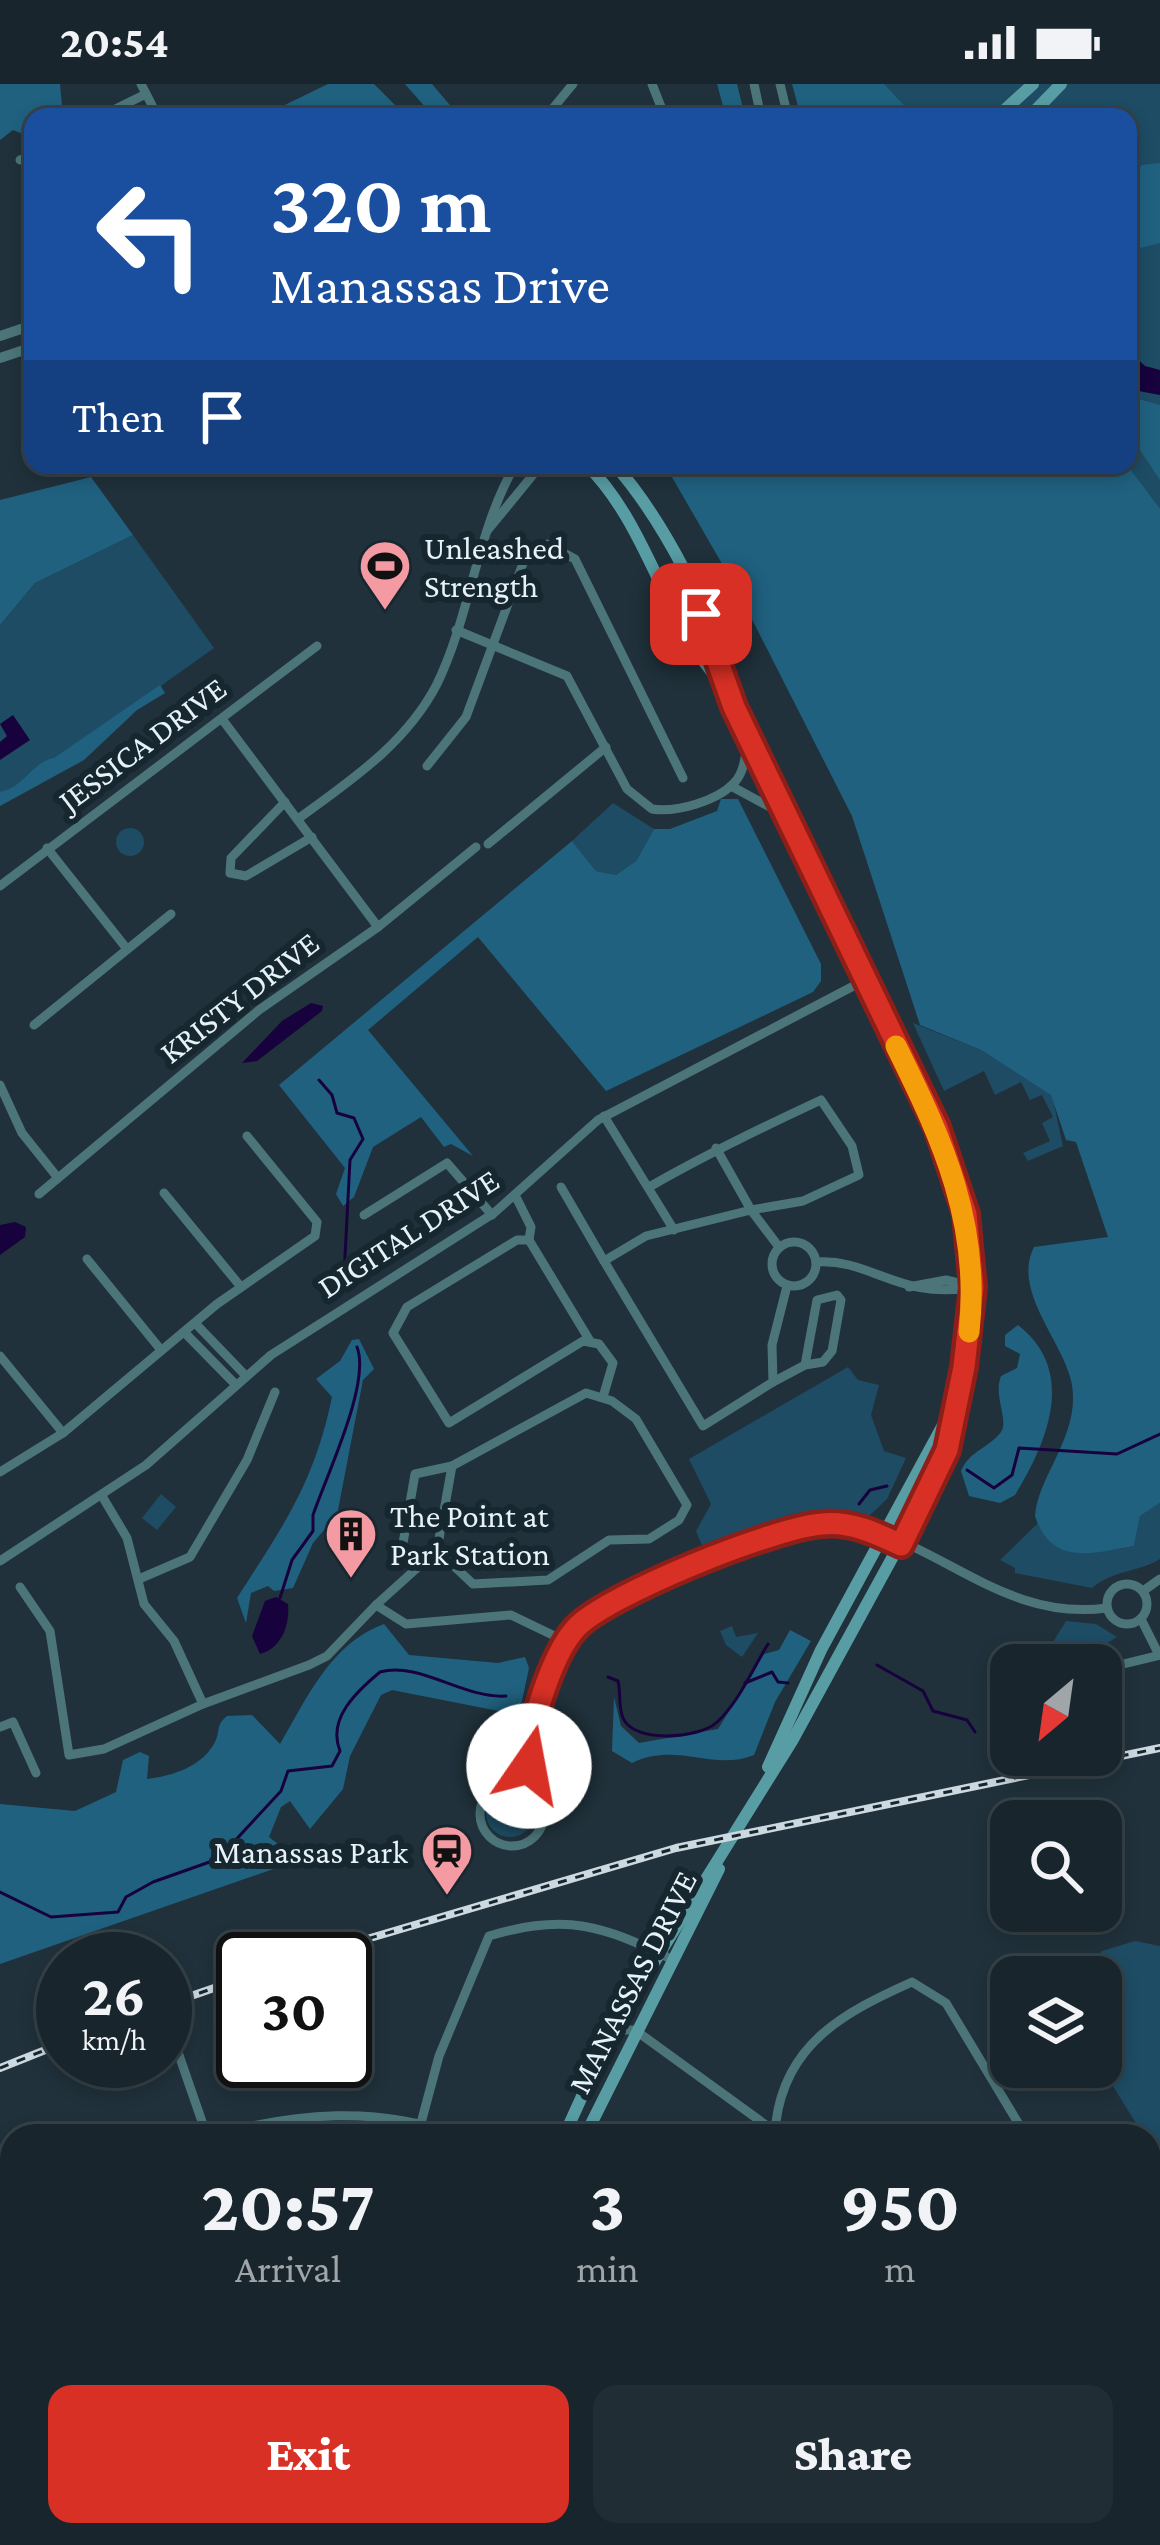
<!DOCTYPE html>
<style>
body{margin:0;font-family:"Crimson Pro",serif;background:#212d34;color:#f1f3f6;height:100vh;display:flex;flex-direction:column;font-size:45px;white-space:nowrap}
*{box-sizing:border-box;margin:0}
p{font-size:39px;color:#9fa5a9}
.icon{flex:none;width:66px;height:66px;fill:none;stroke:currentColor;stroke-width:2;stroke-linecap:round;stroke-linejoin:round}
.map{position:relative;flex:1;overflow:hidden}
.drawer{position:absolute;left:0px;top:2040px;width:1161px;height:423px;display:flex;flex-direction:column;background:#18252c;border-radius:36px 36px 0 0;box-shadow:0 6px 18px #0003,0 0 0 3px #364248}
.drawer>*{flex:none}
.banner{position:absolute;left:24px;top:24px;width:1113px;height:366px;border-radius:24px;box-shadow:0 6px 18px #0003,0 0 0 3px #364248;background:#1a4fa0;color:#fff;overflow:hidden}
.needle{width:78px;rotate:209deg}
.controls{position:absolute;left:990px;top:1560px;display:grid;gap:24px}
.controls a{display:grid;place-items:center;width:132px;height:132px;border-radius:24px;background:#18252c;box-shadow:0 6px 18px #0003,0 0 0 3px #364248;font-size:60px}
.speed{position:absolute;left:36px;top:1848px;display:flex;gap:24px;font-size:60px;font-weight:700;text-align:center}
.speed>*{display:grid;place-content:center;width:156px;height:156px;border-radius:50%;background:#18252c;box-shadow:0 6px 18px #0003,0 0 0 3px #364248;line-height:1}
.speed small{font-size:30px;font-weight:400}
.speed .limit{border:6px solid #111;border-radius:18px;background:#fff;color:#111}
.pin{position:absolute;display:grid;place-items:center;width:102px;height:102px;color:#fff;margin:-51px;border-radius:24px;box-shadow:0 6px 18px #0006}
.me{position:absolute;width:132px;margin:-66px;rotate:12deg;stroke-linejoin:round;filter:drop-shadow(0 0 9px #0008)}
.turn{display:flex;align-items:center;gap:42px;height:252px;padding:0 48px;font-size:54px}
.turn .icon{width:156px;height:156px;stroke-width:2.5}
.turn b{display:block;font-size:84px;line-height:102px}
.then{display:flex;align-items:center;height:114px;padding:0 48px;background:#0003;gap:24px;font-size:45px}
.eta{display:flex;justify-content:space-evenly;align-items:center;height:204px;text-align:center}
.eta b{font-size:72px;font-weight:800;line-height:84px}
.primary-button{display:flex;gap:24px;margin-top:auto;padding:24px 48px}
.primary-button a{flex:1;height:138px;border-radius:24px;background:#d93025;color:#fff;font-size:48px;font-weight:800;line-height:138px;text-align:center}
.primary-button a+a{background:#212d34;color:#f1f3f6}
.status{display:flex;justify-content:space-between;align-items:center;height:84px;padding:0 60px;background:#18252c;direction:ltr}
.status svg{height:33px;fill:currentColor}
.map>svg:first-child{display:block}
.green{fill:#1d4c64}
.forest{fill:#206180}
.water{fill:#17023d}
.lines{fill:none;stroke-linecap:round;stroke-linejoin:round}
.stream{stroke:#17023d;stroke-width:3}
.minor{stroke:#4c757a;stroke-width:9}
.tertiary{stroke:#4c757a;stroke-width:10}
.secondary{stroke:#589ca4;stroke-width:12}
.rail-casing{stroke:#cdd9e0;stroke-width:8}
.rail{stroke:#162730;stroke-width:3;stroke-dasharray:9;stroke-linecap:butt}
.route-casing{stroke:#8d1f18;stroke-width:30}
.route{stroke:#d93025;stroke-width:21}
.slow{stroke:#f59e0b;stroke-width:21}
.labels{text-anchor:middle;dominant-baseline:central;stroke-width:12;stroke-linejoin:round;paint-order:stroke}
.poi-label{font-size:33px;fill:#e7f2f8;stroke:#162730;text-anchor:start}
.street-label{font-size:33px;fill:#e7f2f8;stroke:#162730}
</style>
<div class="status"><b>20:54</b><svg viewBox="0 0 49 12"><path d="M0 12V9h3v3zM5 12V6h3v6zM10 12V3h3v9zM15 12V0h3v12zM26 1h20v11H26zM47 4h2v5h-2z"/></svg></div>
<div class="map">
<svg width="1160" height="2461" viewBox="0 0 1160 2461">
<rect width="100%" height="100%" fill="#20313b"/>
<g class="green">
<path d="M809,0h351v488l-83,-107h51v-348h-301z"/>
<path d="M133,451l81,113 -214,153v-176l35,-42z"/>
<path d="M613,719l41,26 -18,32 -20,14 -20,-4 -24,-30z"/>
<circle cx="130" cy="758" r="14"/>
<path d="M913,939l68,27 71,45 11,51 -35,15 -5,-8 27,-12 -8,-18 11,-6 -11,-22 -12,5 -9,-18 -26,13 -11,-24 -40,20z"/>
<path d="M848,1283l10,13 21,5 -8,30 13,36 22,7 -19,41 -18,17 -69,2 -95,35 -9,-22 15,-27 -22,-45z"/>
<path d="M161,1410l15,13 -19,23 -15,-12z"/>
<path d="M1160,1419v56c-23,14 -45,10 -68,29l-77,-15v-5l-15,-8 38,-37c20,38 62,29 96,23l6,-30z"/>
<path d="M1066,1537l30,3 21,13 -13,8 18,51 -21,5v-36h-62z"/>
<path d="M732,1542l4,11 22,-4 -16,24 -16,-12 -6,-14z"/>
<circle cx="510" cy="1729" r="24"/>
<path d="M1135,1857l25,5v217l-11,-27h-5l-43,-69v-90h-22l23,-26z"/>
</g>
<g class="forest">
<path d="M0,0h60l3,33h-30v21l-20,-8 -13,10z"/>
<path d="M328,0h46l33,33h-147z"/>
<path d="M405,0h27l28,33h-26z"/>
<path d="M717,0h20l8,33h-19z"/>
<path d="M792,0h92l31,33h-114z"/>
<path d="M1160,79v80l-32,8v-70l14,-16z"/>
<path d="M1128,312l32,9v75l-32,-48z"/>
<path d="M665,381h462l33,44v994l-20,13 -6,30c-41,7 -82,21 -99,-30 3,-42 48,-83 36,-136 -10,-41 -59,-90 -37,-133l74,-10 -32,-95 -10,-2 -15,-45 -70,-45 -61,-25 -68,-209 -116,-228z"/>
<path d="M91,393l42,58 -98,48 -35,42v-125z"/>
<path d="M160,601l5,8 -28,17 -53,50 -84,46v-14c25,-5 33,-31 54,-34z"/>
<path d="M721,715h17l83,165v17l-8,11 -207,99 -128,-154 -110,93 105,126 -22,-12 -7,3 -23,-30 -48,30 -19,50 -11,9 -7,-12 9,-26 -66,-83 293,-244 24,30 20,4 20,-14 18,-32h16l47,-18z"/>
<path d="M1018,1241c59,46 30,116 -3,170l-15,8 -31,-7 -8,-25c9,-21 27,-22 40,-39 8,-12 -8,-36 0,-56l16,-8 3,-14 -15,-8v-11z"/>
<path d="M359,1255l15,30 -11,11 -26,135 -24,28 -20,45 -19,3 -6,-5 -17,7 -5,30 -9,-25c46,-72 77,-114 95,-201l-16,-18 24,-18 12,-21z"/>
<path d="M384,1540l25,31 89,8 27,-6 4,11 -10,47 -127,-25 -11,5 -31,61 -7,33 -33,40 -20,-28 -9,6 -12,30 27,21 -8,6 -288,100v-160l75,7 41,-19 7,-32 17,-8 9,4 -2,23c26,-3 56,-13 68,-37 6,-12 0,-16 12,-26l25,-1 28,29c27,-46 51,-101 104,-120z"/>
<path d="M790,1546l21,11 -36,61 -21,53c-41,17 -77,-14 -122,8l-20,-12 2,-54 7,29 18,17 79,-14 46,-75 15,-4z"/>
<path d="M997,2451h56l5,10h-65z"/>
</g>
<g class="water">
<path d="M1128,266l17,16 15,4v25l-32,-6z"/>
<path d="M13,631l17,25 -30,20v-18l7,-6 -7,-12z"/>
<path d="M311,919l12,3 -1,5 -65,50 -15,2 40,-42z"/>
<path d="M15,1138l11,5 -1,10 -25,18v-30z"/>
<path d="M276,1513l12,7c2,22 -7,44 -28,50l-8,-18 13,-35z"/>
</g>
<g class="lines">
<g class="stream">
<path d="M319,996l13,15 5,18 17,5 9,21 -13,21 -6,115"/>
<path d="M967,1386l27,18 18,-13 7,-27 98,6 43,-20"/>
<path d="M859,1420l11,-14 17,-4"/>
<path d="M280,1514l12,-38 21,-29v-16c14,-41 58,-132 44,-168"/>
<path d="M877,1581l46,26 10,20 34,9 8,12"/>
<path d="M608,1593l10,4c3,11 0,25 5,37 11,26 76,20 93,5 22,-19 37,-55 52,-79"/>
<path d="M745,1599l27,-11 6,10 10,1"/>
<path d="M0,1808l51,25 67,-5 8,-15 27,-15 65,-23 63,-68 7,-20 44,-5 8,-15c-13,-32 16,-59 40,-79 39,-11 84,27 126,24"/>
</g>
<g class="minor">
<path d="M141,0l17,33"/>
<path d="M652,0l13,33"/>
<path d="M754,0l7,33"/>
<path d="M780,0l8,33"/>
<path d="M549,29l24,-29"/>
<path d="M99,33l47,-23"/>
<path d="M20,76l13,-5"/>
<path d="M487,447l54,-66"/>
<path d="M456,546l111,46 60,113 25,20c24,4 65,-8 82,-26 11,-11 12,-31 14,-46"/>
<path d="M222,635l156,208"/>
<path d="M427,682l39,-49 59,-159 22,-14 28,15 108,219"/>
<path d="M731,702l52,28"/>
<path d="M285,718l-54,56 -1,15 16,3 66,-39"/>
<path d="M298,735c53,-39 108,-75 139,-135 34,-70 39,-151 78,-219"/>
<path d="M488,760l118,-97"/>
<path d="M47,764l80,101"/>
<path d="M0,802l317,-240"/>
<path d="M34,941l137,-111"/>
<path d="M0,1001l22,48 36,45"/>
<path d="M604,1032l70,114"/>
<path d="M651,1102c56,-32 112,-59 170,-86l31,46 7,29 -56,26 -52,9 -35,-62"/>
<path d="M561,1103l43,74"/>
<path d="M164,1109l77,94"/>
<path d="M39,1110l220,-184 119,-83 98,-80"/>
<path d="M516,1113l15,30 -2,13"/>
<path d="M364,1131l83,-52 45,52"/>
<circle cx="794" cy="1180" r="22"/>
<path d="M779,1163l-28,-37 -105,26 -42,25 99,165 70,-44 -1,-37 15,-59"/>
<path d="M87,1175l74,91"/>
<path d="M816,1178c55,-4 84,39 157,25"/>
<path d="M909,1203l37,-7 21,5"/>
<path d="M195,1239l51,53"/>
<path d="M184,1248l52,53"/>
<path d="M590,1257l-61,-101h-12l-110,67 -14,26 56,90 134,-82 16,3 14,19 -10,34"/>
<path d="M0,1272l63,77"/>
<path d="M773,1298l32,-17 12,-65 20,-5 4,5 -9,51 -9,11 -18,3"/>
<path d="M0,1388l63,-39 154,-129 98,-68 2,-14 -70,-86"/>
<path d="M102,1412l25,42 17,66 30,37 29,63"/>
<path d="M402,1465l13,-75 37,-8"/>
<path d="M0,1477l146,-96 125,-110 223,-142 104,-93 265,-139"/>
<path d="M139,1495l51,-22 57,-97 28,-68"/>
<circle cx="1127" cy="1520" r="20"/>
<path d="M20,1503l30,44 19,124 35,-6 99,-45 106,-39 18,-9 49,-51 30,19 105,-9 54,26"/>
<path d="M1143,1507l17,-12"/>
<path d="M376,1521l61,-55 15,-84 134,-73 26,8 24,18 51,86 -8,15 -30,19 -40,1 -61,40 -75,4 -36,-34"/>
<path d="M1141,1535l18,36"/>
<path d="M1111,1583l49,-12"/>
<path d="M0,1643l13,-5 23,51"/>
<path d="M505,1694c60,-41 18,-136 116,-182 53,-21 164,-76 217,-72 94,8 160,99 269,84"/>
<circle cx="512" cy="1730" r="32"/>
<path d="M612,1946h23l146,106"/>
<path d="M171,1948l36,104"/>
<path d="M776,2038c10,-79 69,-110 136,-140l34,21 80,133"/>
<path d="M421,2039l18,-67 50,-120c76,-23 114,-11 184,24"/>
<path d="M212,2052c82,-23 166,-31 247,0"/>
<path d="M1149,2273l11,14"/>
</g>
<g class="tertiary">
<path d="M0,252l33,-11"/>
<path d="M0,274l33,-11"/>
</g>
<g class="secondary">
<path d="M997,33l36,-33"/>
<path d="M1029,33l32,-33"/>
<path d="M615,381c43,49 104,155 110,221"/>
<path d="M768,1683l53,-117 129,-238"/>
<path d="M564,2052l48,-106 180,-289 128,-234 27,-56 22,-119 1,-88 -23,-92 -222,-465c-61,-63 -75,-159 -138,-222"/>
<path d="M585,2052l134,-267"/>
<path d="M532,2451l4,10"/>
<path d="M548,2451l5,10"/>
</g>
<g class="rail-casing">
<g id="rail">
<path d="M299,1875l377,-111 484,-100"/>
<path d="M165,1921l78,-27"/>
<path d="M0,1984l63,-25"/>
</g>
</g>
<use href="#rail" class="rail"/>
</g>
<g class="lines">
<g class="route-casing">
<path id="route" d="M529,1682c-2,-35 23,-112 47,-138 30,-33 200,-101 246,-104 28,-3 54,9 79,21l46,-95 17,-83 9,-80 -7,-73 -29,-87 -203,-420 -33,-93"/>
</g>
<use href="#route" class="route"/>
<path class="slow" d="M896,962c47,95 85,178 73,286"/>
</g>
<defs>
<g id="stadium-pin" transform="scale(2.7)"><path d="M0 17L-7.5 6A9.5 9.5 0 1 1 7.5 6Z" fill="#f49aa2" stroke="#162730"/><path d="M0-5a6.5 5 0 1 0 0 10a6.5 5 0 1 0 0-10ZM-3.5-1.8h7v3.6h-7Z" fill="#111"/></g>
<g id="building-pin" transform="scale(2.7)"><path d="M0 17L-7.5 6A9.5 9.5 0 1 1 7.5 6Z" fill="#f49aa2" stroke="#162730"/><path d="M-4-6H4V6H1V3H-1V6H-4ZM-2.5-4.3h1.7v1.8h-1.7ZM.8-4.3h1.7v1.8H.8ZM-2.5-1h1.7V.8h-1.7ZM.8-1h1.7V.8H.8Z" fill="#111"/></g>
<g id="station-pin" transform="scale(2.7)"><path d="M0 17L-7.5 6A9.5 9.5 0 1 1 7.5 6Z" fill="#f49aa2" stroke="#162730"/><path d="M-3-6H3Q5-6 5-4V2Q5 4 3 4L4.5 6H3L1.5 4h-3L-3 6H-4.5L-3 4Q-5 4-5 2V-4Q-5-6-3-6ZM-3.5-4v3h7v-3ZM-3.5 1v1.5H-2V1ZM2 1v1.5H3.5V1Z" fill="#111"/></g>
</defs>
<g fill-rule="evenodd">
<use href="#stadium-pin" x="385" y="482"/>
<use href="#building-pin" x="351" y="1450"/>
<use href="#station-pin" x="447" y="1767"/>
</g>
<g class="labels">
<g class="poi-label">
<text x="424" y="463">Unleashed<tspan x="424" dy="38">Strength</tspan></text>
<text x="390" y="1431">The Point at<tspan x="390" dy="38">Park Station</tspan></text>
<text x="408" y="1767" text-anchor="end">Manassas Park</text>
</g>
<g class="street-label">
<text transform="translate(142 660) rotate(-37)">JESSICA DRIVE</text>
<text transform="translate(239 913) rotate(-38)">KRISTY DRIVE</text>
<text transform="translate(408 1149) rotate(-33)">DIGITAL DRIVE</text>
<text transform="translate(632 1898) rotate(-63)">MANASSAS DRIVE</text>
</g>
</g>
</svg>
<div class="controls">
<a><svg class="needle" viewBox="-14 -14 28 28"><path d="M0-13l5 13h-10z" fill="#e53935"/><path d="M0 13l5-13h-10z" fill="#9fa5a9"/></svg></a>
<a><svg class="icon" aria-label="search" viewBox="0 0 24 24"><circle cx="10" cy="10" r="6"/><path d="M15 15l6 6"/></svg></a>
<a><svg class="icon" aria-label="layers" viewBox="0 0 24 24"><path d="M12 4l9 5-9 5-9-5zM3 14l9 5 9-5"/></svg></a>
</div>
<div class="speed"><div>26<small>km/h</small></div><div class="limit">30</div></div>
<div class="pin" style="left:701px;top:530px;background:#d93025"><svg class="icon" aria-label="arrive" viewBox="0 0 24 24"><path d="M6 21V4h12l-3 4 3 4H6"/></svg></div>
<svg class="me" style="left:529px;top:1682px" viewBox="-20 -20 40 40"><circle r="19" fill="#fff"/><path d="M0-13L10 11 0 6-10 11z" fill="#d93025"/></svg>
<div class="banner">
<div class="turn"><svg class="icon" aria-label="left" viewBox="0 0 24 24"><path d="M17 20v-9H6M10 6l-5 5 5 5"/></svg><div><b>320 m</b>Manassas Drive</div></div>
<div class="then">Then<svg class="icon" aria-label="arrive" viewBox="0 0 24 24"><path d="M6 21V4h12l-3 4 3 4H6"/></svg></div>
</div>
<section class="drawer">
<div class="eta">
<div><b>20:57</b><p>Arrival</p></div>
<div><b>3</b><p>min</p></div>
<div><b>950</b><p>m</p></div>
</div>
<div class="primary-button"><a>Exit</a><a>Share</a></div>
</section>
</div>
